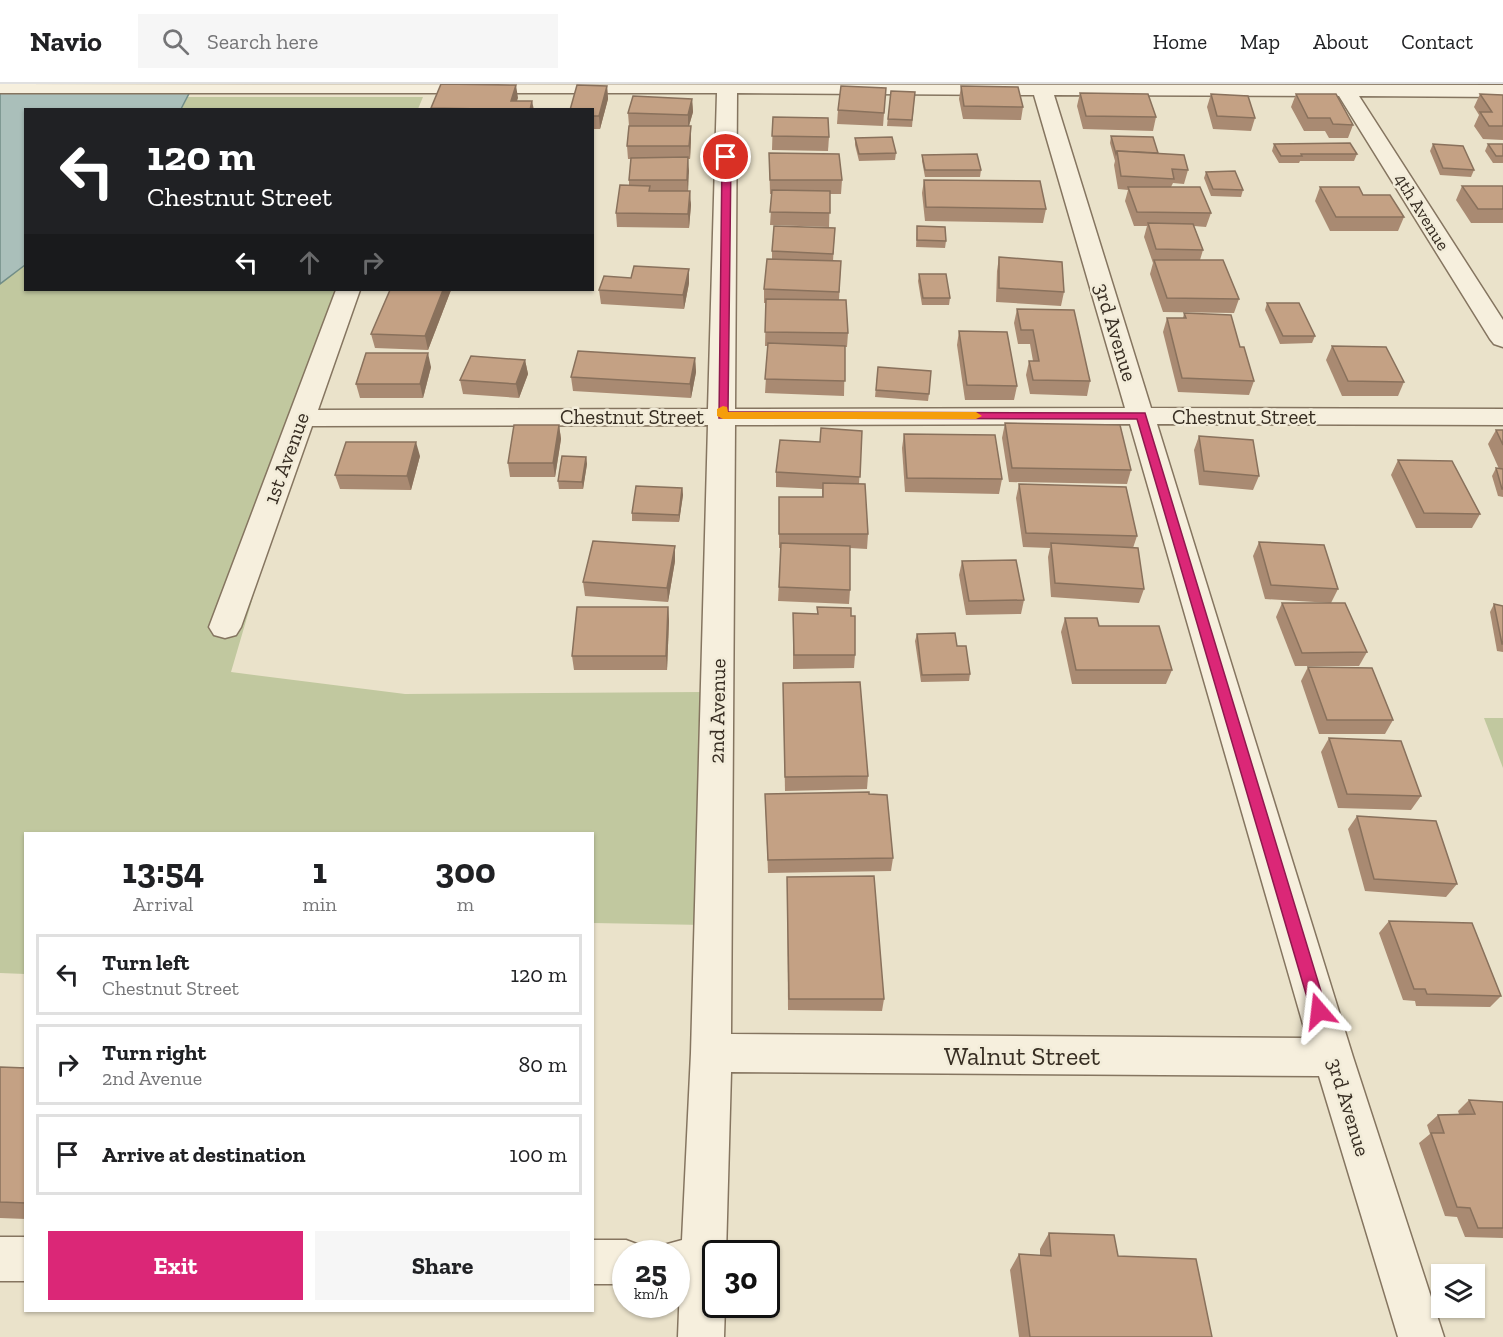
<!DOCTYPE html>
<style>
body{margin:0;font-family:"Zilla Slab",serif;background:#f6f6f6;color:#202124;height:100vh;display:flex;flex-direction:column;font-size:22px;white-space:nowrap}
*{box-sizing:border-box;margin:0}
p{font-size:20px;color:#757577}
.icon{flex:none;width:33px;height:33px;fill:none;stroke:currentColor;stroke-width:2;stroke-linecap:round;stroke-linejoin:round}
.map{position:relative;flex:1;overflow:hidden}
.panel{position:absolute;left:24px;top:748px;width:570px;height:480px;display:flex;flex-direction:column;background:#fff;border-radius:0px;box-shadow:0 2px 4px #0004}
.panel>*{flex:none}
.hud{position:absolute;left:24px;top:24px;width:570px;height:183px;border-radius:0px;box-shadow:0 2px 4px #0004;background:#202124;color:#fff;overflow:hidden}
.buttons{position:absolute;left:1431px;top:1180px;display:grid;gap:12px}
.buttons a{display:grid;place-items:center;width:54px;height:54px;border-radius:0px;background:#fff;box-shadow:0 2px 4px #0004;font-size:30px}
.speed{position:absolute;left:612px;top:1156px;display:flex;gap:12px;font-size:30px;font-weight:700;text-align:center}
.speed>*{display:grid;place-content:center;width:78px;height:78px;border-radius:50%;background:#fff;box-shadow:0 2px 4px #0004;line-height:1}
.speed small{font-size:15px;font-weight:400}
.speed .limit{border:3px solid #111;border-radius:9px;background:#fff;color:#111}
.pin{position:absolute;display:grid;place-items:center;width:51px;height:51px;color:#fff;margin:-26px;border:3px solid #fff;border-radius:50%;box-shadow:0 2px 6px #0007}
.me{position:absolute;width:66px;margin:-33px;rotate:343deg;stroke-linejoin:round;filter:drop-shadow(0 0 4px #0008)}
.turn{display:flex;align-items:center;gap:21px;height:126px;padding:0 24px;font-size:27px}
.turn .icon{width:78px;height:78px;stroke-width:2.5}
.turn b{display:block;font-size:42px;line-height:51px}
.lanes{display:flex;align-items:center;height:57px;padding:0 24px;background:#0003;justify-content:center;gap:30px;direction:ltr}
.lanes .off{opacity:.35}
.eta{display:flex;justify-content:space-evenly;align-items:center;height:102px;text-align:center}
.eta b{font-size:36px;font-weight:700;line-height:42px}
.primary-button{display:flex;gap:12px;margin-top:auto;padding:12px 24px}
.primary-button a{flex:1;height:69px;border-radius:0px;background:#db2777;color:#fff;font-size:24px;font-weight:700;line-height:69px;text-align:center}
.primary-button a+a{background:#f6f6f6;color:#202124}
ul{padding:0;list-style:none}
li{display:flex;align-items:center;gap:18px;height:81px;margin:0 12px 9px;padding:0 12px;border:3px solid #e0e0e0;border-radius:0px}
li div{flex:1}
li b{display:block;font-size:22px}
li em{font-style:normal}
header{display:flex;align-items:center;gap:36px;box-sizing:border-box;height:84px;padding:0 30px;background:#fff;border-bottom:2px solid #e0e0e0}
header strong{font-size:28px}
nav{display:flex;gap:33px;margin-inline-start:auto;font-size:21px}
.search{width:420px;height:54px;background:#f6f6f6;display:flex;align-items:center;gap:15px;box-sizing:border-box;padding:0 21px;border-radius:0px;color:#757577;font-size:22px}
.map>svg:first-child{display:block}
.green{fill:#c1c89f}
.water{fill:#aabfba;stroke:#718d87;stroke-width:1.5}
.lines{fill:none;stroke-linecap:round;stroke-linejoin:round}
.minor-casing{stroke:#857560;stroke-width:3}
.minor{fill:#f6efdd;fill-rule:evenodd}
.wall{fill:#a98a72}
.shaded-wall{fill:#89715c}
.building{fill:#c4a184;stroke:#89715c;stroke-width:1.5}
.route{fill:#db2777;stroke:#8e194d;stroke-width:1.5}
.slow{fill:#f59e0b}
.labels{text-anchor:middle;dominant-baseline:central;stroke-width:5;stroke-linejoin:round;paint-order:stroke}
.far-street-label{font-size:18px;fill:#372d22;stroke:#f2ecd9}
.street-label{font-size:21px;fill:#372d22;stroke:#f2ecd9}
.near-street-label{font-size:26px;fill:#372d22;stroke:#f2ecd9}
</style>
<header>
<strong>Navio</strong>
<div class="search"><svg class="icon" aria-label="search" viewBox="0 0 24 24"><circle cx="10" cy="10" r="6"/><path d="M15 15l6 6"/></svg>Search here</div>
<nav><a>Home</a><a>Map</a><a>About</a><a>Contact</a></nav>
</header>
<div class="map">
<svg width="1503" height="1253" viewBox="0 0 1503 1253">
<rect width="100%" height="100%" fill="#eae2ca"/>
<g class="green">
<path d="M188,13h235l-5,12 -237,1z"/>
<path d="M25,181l1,25h328l-48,126 -75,256 174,22 297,-2 3,233 -112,-2 -1,-89h-566l-1,140 -25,-1v-689z"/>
<path d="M1484,634h19v50z"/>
</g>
<path class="water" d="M0,0h194l-13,25 -155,1 -1,155 -25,19z"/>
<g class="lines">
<g class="minor-casing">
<g id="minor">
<path d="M0,0l1503,1v12l-144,-1 144,224v27l-9,-3 -4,-5 -151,-243 -285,-1 97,313 352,1v16l-346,-1 196,633 91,280h-46l-79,-261 -588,-4 -5,182h-10v51h9l-1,32h-46l2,-53h-4v-30h-19l3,-8 22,-6 9,-187 17,-628 -396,1 -71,201 -5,8 -11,3 -11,-3 -5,-8 127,-337h24l-42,120 390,-1 9,-316h-717zM737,9l297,2 91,313 -390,1zM1130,340l177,614 -576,-4 4,-609z"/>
<rect x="0" y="1153" width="26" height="44"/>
<path d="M592,1156h34l16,6 3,8h-19v30h-34z"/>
</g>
</g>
<use href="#minor" class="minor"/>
</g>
<g class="wall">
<path d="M607,2l1,13 -8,30h-8v-19z"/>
<path d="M961,2l62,21 -2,13 -58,-1 -4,-20z"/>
<path d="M886,4l-3,38 -46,-2 1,-14z"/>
<path d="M891,7l24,1 -3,35 -25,-1z"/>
<path d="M1080,9l76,24 -3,14 -70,-2 -6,-23z"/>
<path d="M1211,10l44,24 -4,13 -38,-2 -6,-22z"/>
<path d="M1296,10l57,31 -5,13h-19l-4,-7h-21l-13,-24z"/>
<path d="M1480,10l23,1v45l-20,-1 -9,-13 5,-11 -5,-8z"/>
<path d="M692,15l1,13 -4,14h2v13l-1,20h-2v32l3,14 -2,23 -72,-1 -1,-14 13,-27v-6l2,-21h-3l-1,-13 5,-20h-3l-1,-13z"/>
<path d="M773,33l56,20 -1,14 -56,-1z"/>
<path d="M1111,52l47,17 30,17 -4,14 -11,-1 -2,4 40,26 -5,14 -12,-1 9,24 -3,10 39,39 -5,14 -71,-1 -13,-38 3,-11 -9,-26 3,-11h-13l-9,-25 3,-11 -10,-1 -4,-24 1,-4 -5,-18z"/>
<path d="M855,54l41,15 -1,7 -36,1 -4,-16z"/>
<path d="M1274,60l83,10 -3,7h-54l-1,2h-20l-7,-12z"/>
<path d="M1433,60l41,26 -3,7 -31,-2 -10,-24z"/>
<path d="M1488,60h15v19h-10l-8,-12z"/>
<path d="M769,69l73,27 -1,14h-11l-1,33 -59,-2 2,-31h-2z"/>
<path d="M922,71l59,15 -1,7h-55l-3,-16z"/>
<path d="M1206,88l37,18 -2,7 -30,-1 -7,-18z"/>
<path d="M924,96l122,29 -3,14 -118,-2 -3,-28z"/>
<path d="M1462,102h41v37h-32l-15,-23z"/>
<path d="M1320,103l43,8 41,22 -6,14h-68l-15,-30z"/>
<path d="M917,142l29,15 -1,7 -29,-1z"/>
<path d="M835,144l-2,33h8l-2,39 9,33 -1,14h-2l-1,49 -79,-3 3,-47h-3l1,-43h-2v-14l8,-30v-8z"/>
<path d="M999,173l65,35 -3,14 -65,-4 1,-31z"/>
<path d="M919,190l31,24 -1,7h-27l-4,-24z"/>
<path d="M631,194l58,5 -5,26 -83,-5 -2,-14z"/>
<path d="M451,206l-23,60 -53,-2 -4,-14z"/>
<path d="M1267,219l48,33 -3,7 -32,1 -15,-34z"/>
<path d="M1017,225l73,72 -3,15 -57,-2 -4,-19 3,-14h4l-3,-17h-12l-4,-21z"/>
<path d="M1184,229l56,34 14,34 -5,14 -71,-3 -15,-60 4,-14h16z"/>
<path d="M959,247l58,55 -3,14h-49l-8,-55z"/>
<path d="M1332,262l72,36 -6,14h-56l-16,-36z"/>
<path d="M695,274l1,14 -5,26 -118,-7 -2,-14z"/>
<path d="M525,276l3,14 -9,24 -56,-4 -3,-14z"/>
<path d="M431,283l-8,31h-63l-4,-14z"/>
<path d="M878,283l51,27 -1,7 -53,-4z"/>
<path d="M1005,339l126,47 -4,14 -118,-2 -7,-44z"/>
<path d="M559,341l2,14 -6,38h-45l-2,-14z"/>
<path d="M1496,346h7v39h-4l-11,-25z"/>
<path d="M862,347l-3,53 9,50 -1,15 -17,-1v42l-1,14 -71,-3 3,-53h-2v-51h43v-8l-46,-2v-15l44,-30z"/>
<path d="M904,350l98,45 -3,15 -94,-2 -3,-44z"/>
<path d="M1199,352l60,40 -6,14 -54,-5 -5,-35z"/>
<path d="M420,372l-9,34 -71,-1 -5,-14z"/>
<path d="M586,373l1,7 -4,25h-24l-1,-8z"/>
<path d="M1398,376l82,54 -8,14h-56l-25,-53z"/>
<path d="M1496,384l7,1v28l-5,-1 -6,-20z"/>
<path d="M1019,400l118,52 -4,12 11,41 -5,14 -88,-6 -3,-40 2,-9 -27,-1 -7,-49z"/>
<path d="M682,404l1,7 -4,27 -47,-1v-8z"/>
<path d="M1259,458l79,47 -7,14 -66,-4 -12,-43z"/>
<path d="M675,462v15l-7,41 -83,-6 -2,-14z"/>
<path d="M962,477l62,39 -3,14 -55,1 -7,-40z"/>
<path d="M1282,519l85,49 -8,14h-64l-19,-49z"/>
<path d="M1494,520l9,2v46l-6,-1 -7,-39z"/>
<path d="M668,523l1,14 -2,49h-93l-2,-14z"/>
<path d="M817,523l34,9 4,39 -1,13 -61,1v-56l24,1z"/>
<path d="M1065,534l34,8 73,44 -6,14h-94l-11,-52z"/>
<path d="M917,550l40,12 13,28 -1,7 -48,1 -6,-41z"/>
<path d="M1308,583l85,53 -8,14h-66l-18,-53z"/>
<path d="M783,599l85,93 -1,13 -82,2z"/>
<path d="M1329,654l92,58 -10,14 -73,-2 -17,-56z"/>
<path d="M765,710h104l24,64 -2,13 -123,2z"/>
<path d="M1357,732l100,68 -11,13 -81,-6 -17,-62z"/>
<path d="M787,793l97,122 -2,12 -94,-1z"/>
<path d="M1389,837l112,75 -11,11 -74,-1 -1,-5 -12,-1 -24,-67z"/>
<path d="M0,983l26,1v151l-26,-1z"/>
<path d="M1469,1016l34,2v136l-38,-1 -8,-20 -12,-1 -26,-73 11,-9 -3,-9 11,-10 21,-1 -1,-3z"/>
<path d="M1049,1149l69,23 94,81h-193l-9,-67 9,-16 21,2v-7z"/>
</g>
<g class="shaded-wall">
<path d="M516,1l2,13 -4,12 -3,-9z"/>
<path d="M607,2l1,13 -8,30 -1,-13z"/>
<path d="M692,15l1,13 -5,17v-14z"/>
<path d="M532,17l2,9h-4z"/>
<path d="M691,42v13l-1,20 -1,-13z"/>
<path d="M688,73l1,14 -1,22 -1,-13z"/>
<path d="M690,107l1,14 -2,23 -1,-14z"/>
<path d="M689,185v14l-5,26 -1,-14z"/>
<path d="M443,206h8l-23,60 -3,-14z"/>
<path d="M428,269l3,14 -8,31 -3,-14z"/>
<path d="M695,274l1,14 -5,26 -1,-14z"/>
<path d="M525,276l3,14 -9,24 -3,-14z"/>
<path d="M559,341l2,14 -6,38 -2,-14z"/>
<path d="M416,358l4,14 -9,34 -4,-14z"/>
<path d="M586,373l1,7 -4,25 -1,-7z"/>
<path d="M682,404l1,7 -4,27v-7z"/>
<path d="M675,462v15l-7,41 -1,-14z"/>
<path d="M668,523l1,14 -2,49 -1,-14z"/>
</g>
<g class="building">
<path d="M441,0l75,1 -5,16h21l-2,9 -99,-2z"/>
<path d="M577,1l30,1 -8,30h-7v-6h-22z"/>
<path d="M841,2l45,2 -2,25 -46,-3z"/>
<path d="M961,2l57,1 5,20 -59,-1z"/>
<path d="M891,7l24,1 -3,28 -24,-1z"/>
<path d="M1080,9l68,1 8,23 -70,-1z"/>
<path d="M1211,10l37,2 7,22 -38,-2z"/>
<path d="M1296,10h40l17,31 -20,-1 -3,-6h-22z"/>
<path d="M1480,10l23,1v31h-14l-9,-14h12z"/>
<path d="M633,12l59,3 -4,16 -60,-2z"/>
<path d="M773,33l55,1 1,19 -57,-1z"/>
<path d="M629,42h62l-2,20h-62z"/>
<path d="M1111,52l42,1 5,16 -41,-2 -1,3z"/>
<path d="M892,53l4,16 -37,1 -4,-16z"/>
<path d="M1350,59l7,11h-56l1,2h-21l-7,-12z"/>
<path d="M1433,60l30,2 11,24 -31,-2z"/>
<path d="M1488,60h15v12h-7z"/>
<path d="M1117,67l67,4 4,15 -16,-1 2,10 -53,-3z"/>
<path d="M769,69l70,1 3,26h-72z"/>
<path d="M977,70l4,16h-56l-3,-15z"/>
<path d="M688,73l-1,23h-58l2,-22z"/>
<path d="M1235,87l8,19 -30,-1 -7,-17z"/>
<path d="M924,96l116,1 6,28 -120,-2z"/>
<path d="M620,101l30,1 -1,5h41l-2,23 -72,-1z"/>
<path d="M1462,102h41v23h-25z"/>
<path d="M1128,103h72l11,26 -74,-1z"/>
<path d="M1320,103h39l4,8h27l14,22h-68z"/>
<path d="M772,106l58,1v22l-60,-1z"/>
<path d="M1148,139l45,1 10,26 -47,-1z"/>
<path d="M774,142l61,2 -2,26 -61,-3z"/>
<path d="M917,142l28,1 1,14 -29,-1z"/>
<path d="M999,173l63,5 2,30 -65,-4z"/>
<path d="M767,175l74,2 -2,31 -75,-3z"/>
<path d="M1154,176h69l16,39 -72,-1z"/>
<path d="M634,182l55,3 -6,26 -84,-5 5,-14 27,2z"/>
<path d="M919,190h27l4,24h-27z"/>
<path d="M390,206h53l-18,46 -54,-2z"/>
<path d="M766,215l80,1 2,33 -83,-1z"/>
<path d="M1267,219h32l16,33h-32z"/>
<path d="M1017,225l57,1 16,71 -57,-1 -4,-19h10l-6,-31h-12z"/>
<path d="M1184,229l47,2 9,32h4l10,34 -72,-3 -15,-60h19z"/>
<path d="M959,247l48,1 10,54 -50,-1z"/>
<path d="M768,259l77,3v35l-80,-2z"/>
<path d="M1332,262l54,1 18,35 -56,-1z"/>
<path d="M578,267l117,7 -5,26 -119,-7z"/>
<path d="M366,269h62l-8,31h-64z"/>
<path d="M471,272l54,4 -9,24 -56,-4z"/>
<path d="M878,283l53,4 -2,23 -53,-4z"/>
<path d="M1005,339l115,2 11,45 -119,-2z"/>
<path d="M514,341h45l-6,38h-45z"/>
<path d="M821,344l41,3 -2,46 -84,-5 4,-32 40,2z"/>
<path d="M1496,346h7v15z"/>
<path d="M904,350l91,1 7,44 -95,-1z"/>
<path d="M1199,352l54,4 6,36 -55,-5z"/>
<path d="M346,358h70l-9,34 -72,-1z"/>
<path d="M562,372l24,1 -4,25 -24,-1z"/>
<path d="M1398,376l54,1 28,53 -56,-1z"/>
<path d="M1496,384l7,1v20h-1z"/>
<path d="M823,399l42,1 3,50h-89v-37h44z"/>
<path d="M1019,400l107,3 11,49 -111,-3z"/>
<path d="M636,402l46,2 -3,27 -47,-2z"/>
<path d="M593,457l82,5 -8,42 -84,-6z"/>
<path d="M1259,458l65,3 14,44 -67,-4z"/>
<path d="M781,459l69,3v44l-71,-3z"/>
<path d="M1051,459l87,5 6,41 -89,-6z"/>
<path d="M1016,476l8,40 -55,1 -7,-40z"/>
<path d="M1282,519h63l22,49 -65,1z"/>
<path d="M1494,520l9,2v38h-1z"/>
<path d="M577,523h91l-2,49h-94z"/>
<path d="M817,523l34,1v8h4v39h-61l-1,-42 25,1z"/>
<path d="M1065,534h32l2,8h60l13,44h-96z"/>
<path d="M955,549l2,13h9l4,28 -48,1 -5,-41z"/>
<path d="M1308,583l64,1 21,52h-66z"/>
<path d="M860,598l8,94 -83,1 -2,-94z"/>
<path d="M1329,654l72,3 20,55 -74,-2z"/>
<path d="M869,708v2l18,1 6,63 -125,2 -3,-66z"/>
<path d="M1357,732l79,5 21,63 -83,-5z"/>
<path d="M874,792l10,123h-95l-2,-122z"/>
<path d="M1389,837l83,2 29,73 -74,-2 -2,-5h-11z"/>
<path d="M0,983l26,1v135l-26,-1z"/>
<path d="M1469,1016l34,2v126h-25l-8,-20 -13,-1 -26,-74h13l-6,-18 37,-1z"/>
<path d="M1049,1149l65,2 4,21 78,3 16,78h-182l-11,-83 32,2z"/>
</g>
<path class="route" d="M726,70l5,3 -3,255 417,1 182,598 -2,6 -6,2 -6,-2 -2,-6 -174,-592 -418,-1 3,-261z"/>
<path class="slow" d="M723,322l4,1 1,5h248l6,4 -6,3h-253l-6,-3v-7z"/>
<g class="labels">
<g class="far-street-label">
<text transform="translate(1422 128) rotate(58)">4th Avenue</text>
</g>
<g class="street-label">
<text transform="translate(1116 248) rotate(73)">3rd Avenue</text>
<text x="632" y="332">Chestnut Street</text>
<text x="1244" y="332">Chestnut Street</text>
<text transform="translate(286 374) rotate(-70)">1st Avenue</text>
<text transform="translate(717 627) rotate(-89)">2nd Avenue</text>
<text transform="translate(1349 1023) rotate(73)">3rd Avenue</text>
</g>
<g class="near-street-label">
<text x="1022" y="972">Walnut Street</text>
</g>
</g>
</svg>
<div class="buttons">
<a><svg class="icon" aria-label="layers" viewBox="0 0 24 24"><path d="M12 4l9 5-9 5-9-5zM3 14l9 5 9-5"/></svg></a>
</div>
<div class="speed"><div>25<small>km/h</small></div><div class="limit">30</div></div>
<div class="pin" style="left:726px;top:73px;background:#d93025"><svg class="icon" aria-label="arrive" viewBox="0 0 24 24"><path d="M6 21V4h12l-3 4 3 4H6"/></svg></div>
<svg class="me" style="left:1319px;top:927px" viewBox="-20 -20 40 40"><path d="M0-17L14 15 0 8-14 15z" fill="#db2777" stroke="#fff" stroke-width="4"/></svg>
<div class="hud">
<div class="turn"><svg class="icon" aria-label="left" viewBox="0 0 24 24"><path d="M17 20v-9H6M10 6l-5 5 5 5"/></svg><div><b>120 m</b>Chestnut Street</div></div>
<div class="lanes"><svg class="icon" aria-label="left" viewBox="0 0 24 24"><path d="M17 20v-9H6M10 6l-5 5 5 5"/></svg><svg class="icon off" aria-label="ahead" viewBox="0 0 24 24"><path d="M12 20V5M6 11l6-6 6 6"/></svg><svg class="icon off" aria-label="right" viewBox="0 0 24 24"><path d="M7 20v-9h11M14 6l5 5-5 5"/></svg></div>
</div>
<section class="panel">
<div class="eta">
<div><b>13:54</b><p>Arrival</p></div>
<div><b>1</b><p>min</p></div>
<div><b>300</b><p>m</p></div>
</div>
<ul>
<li><svg class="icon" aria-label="left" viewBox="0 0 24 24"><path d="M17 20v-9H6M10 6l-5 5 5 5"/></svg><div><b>Turn left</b><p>Chestnut Street</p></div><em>120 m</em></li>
<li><svg class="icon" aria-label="right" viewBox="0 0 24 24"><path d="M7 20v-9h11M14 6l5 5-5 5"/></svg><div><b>Turn right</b><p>2nd Avenue</p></div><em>80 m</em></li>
<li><svg class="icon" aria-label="arrive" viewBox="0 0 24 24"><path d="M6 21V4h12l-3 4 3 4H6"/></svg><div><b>Arrive at destination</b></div><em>100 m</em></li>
</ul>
<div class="primary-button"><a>Exit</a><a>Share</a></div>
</section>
</div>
